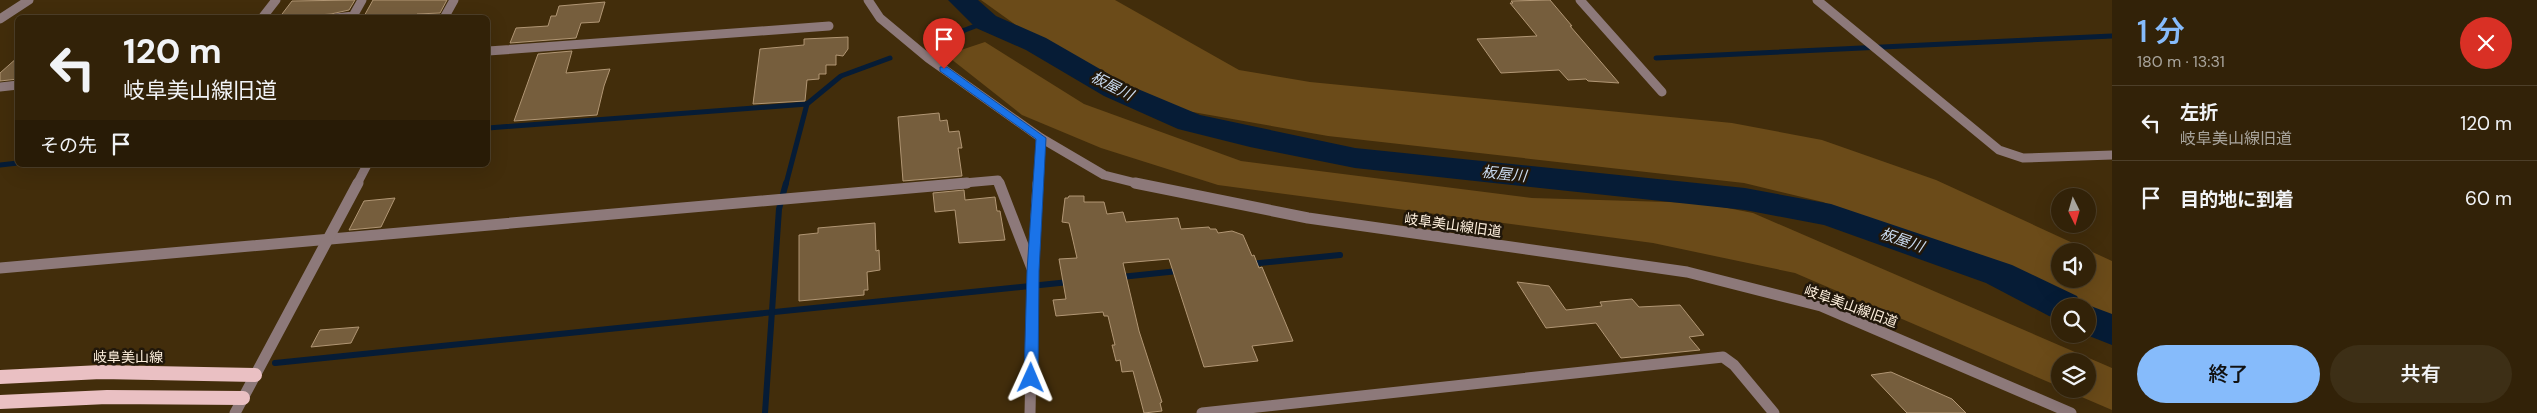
<!DOCTYPE html>
<html lang="ja">
<meta charset="utf-8">
<style>
body{margin:0;font-family:"DM Sans","Noto Sans JP",sans-serif;background:#3d2f16;color:#f1f3f6;height:100vh;display:flex;flex-direction:column;font-size:19px;white-space:nowrap}
*{box-sizing:border-box;margin:0}
p{font-size:16px;color:#a8a49c}
.icon{flex:none;width:28px;height:28px;fill:none;stroke:currentColor;stroke-width:2;stroke-linecap:round;stroke-linejoin:round}
.map{position:relative;flex:1;overflow:hidden}
.drawer{display:flex;flex-direction:column;background:#322208;width:425px}
.drawer>*{flex:none}
.top-card{position:absolute;left:15px;top:15px;width:475px;height:152px;border-radius:8px;box-shadow:0 5px 20px #0002,0 0 0 1px #4d3f29;background:#322208;color:#f1f3f6;overflow:hidden}
.needle{width:32px;rotate:175deg}
.controls{position:absolute;left:2051px;top:188px;display:grid;gap:10px}
.controls a{display:grid;place-items:center;width:45px;height:45px;border-radius:50%;background:#322208;box-shadow:0 5px 20px #0002,0 0 0 1px #4d3f29;font-size:25px}
.pin{position:absolute;display:grid;place-items:center;width:42px;height:42px;color:#fff;margin:-51px -21px;border-radius:50% 50% 50% 0;rotate:-45deg;box-shadow:0 0 5px #0007}
.pin .icon{rotate:45deg}
.me{position:absolute;width:55px;margin:-28px;rotate:1deg;stroke-linejoin:round;filter:drop-shadow(0 0 4px #0008)}
.turn{display:flex;align-items:center;gap:18px;height:105px;padding:0 25px;font-size:22px}
.turn .icon{width:65px;height:65px;stroke-width:2.5}
.turn b{display:block;font-size:35px;line-height:42px}
.then{display:flex;align-items:center;height:48px;padding:0 25px;background:#0003;gap:10px;font-size:19px}
.round{display:grid;place-items:center;flex:none;width:52px;height:52px;border-radius:26px;background:#3d2f16}
.head{display:flex;align-items:center;justify-content:space-between;height:85px;padding:0 25px}
h1{font-size:30px;font-weight:600;line-height:38px;color:#86bbfb}
.action{display:flex;gap:10px;margin-top:auto;padding:10px 25px}
.action a{flex:1;height:58px;border-radius:30px;background:#86bbfb;color:#111;font-size:20px;font-weight:600;line-height:58px;text-align:center}
.action a+a{background:#3d2f16;color:#f1f3f6}
ul{padding:0;list-style:none}
li{display:flex;align-items:center;gap:15px;height:75px;padding:0 25px;border-top:1px solid #4d3f29}
li div{flex:1}
li b{display:block;font-size:19px}
li em{font-style:normal}
main{display:flex;flex:1;min-height:0}
.map>svg:first-child{display:block}
.green{fill:#6b4b19;fill-rule:evenodd}
.lines{fill:none;stroke-linecap:round;stroke-linejoin:round}
.stream-far1{stroke:#061c36;stroke-width:5}
.stream{stroke:#061c36;stroke-width:6}
.river{fill:#061c36;fill-rule:evenodd}
.building{fill:#765e3d;stroke:#b19674}
.street-far1{stroke:#8d797a;stroke-width:9}
.street{stroke:#8d797a;stroke-width:11}
.primary{stroke:#eac0c3;stroke-width:14}
.route{fill:#1a73e8;stroke:#114b97}
.labels{text-anchor:middle;dominant-baseline:central;stroke-width:5;stroke-linejoin:round;paint-order:stroke}
.street-label{font-size:14px;fill:#fdefdd;stroke:#21170a}
.water-label{font-size:15px;font-style:italic;fill:#cadbf0;stroke:#21170a}
</style>
<main>
<div class="map">
<svg width="2112" height="413" viewBox="0 0 2112 413">
<rect width="100%" height="100%" fill="#422d0b"/>
<g class="green">
<path d="M981,0h134l124,70 71,12 422,41 90,17 114,40 176,81v60l-24,-12v-3h-7l-258,-104 -79,-19 -416,-47 -141,-25 -61,-24 -103,-57zM2060,251h28v28h-28z"/>
<path d="M985,42l99,62 157,57 291,37 170,5 51,10 359,155v42l-49,-21h25v-28h-28v26l-265,-114 -142,-30 -435,-58 -117,-37 -79,-33 -76,-60z"/>
</g>
<g class="lines">
<g class="stream-far1">
<path d="M936,41l50,-19"/>
<path d="M1656,58l456,-22"/>
<path d="M488,128l319,-24"/>
<path d="M0,165l18,-2"/>
<path d="M786,184l21,-80 34,-28 49,-18"/>
</g>
<g class="stream">
<path d="M1250,264l90,-9"/>
<path d="M1121,277l57,-6"/>
<path d="M275,363l794,-81"/>
<path d="M765,413l14,-204 7,-26"/>
</g>
<g class="river">
<path d="M948,0h30l18,16 50,22 80,46 74,31 155,33 390,40 86,16 181,61 65,31 5,10h-22v13l-11,-3 -63,-33 -162,-58 -79,-15 -390,-42 -105,-21 -72,-18 -74,-33 -78,-46 -50,-22z"/>
<path d="M2088,305l24,9v31l-28,-11h4v-28h-4z"/>
</g>
</g>
<g class="building">
<path d="M355,0l-6,10 -18,4 -52,4 13,-17z"/>
<path d="M373,0h74l-7,13 -23,1 -1,4h-53z"/>
<path d="M1550,0l22,26h-2l49,57 -31,-2 -2,-2 -18,1 -9,-10 -58,3 -24,-34 60,-3 -27,-33h3l-2,-2z"/>
<path d="M605,2l-6,20 -18,1 -5,15 -66,5 6,-15 32,-2 3,-10h5l3,-10z"/>
<path d="M848,37v12l-5,7 -7,-1v10h-10v9h-7v5l-12,1 -2,21 -52,3 7,-55 44,-4v-6z"/>
<path d="M572,51l-6,22 44,-4 -6,17 -7,29 -83,6 24,-67z"/>
<path d="M18,57v22l-18,2v-8z"/>
<path d="M939,113l1,8 7,-1 2,12 10,-1 3,17h-4l4,28 -59,5 -5,-64z"/>
<path d="M964,190l1,10 30,-3 2,14h3l5,29 -46,3 -4,-33 -20,2 -2,-19z"/>
<path d="M1069,196h15v6h20l3,12 16,-2 3,10 52,-4 3,11 28,-2 1,2h6l2,4 14,-2 11,4 9,21 2,-1 5,13 3,-1 31,74 -41,5 6,15 -54,6 -35,-108 -46,4 16,68 23,71 -2,1 2,8 -18,2 -11,-42 -11,1 -2,-12 -4,1 -4,-16h3l-7,-29h-4l-1,-4 -47,4 -3,-16 13,-1 -7,-40 18,-1 -8,-35 -7,-1 3,-24h3z"/>
<path d="M395,198l-14,29 -32,3 15,-29z"/>
<path d="M875,223l1,28 3,-1 1,20 -13,2 1,18h-4v5l-65,6v-66l19,-2v-5z"/>
<path d="M1517,282l32,4 17,24 36,-4 -2,-4 32,-3 7,8 41,-2 24,30 -15,2 11,13 -79,8 -25,-35 -50,5z"/>
<path d="M359,327l-8,16 -40,4 9,-17z"/>
<path d="M1891,372l61,27 14,14h-59l-36,-38z"/>
</g>
<g class="lines">
<g class="street-far1">
<path d="M868,0l12,18 48,40 113,80 63,37 36,9"/>
<path d="M1580,0l82,92"/>
<path d="M1817,0l182,150 24,8 89,-3"/>
<path d="M262,18l14,-18"/>
<path d="M336,18l17,-2 9,-16"/>
<path d="M444,18l10,-18"/>
<path d="M0,19l29,-19"/>
<path d="M488,51l341,-25"/>
<path d="M0,87l18,-2"/>
<path d="M357,184l10,-19"/>
<path d="M953,184l45,-4 2,4"/>
<path d="M1038,184l3,-46"/>
</g>
<g class="street">
<path d="M999,183l34,88"/>
<path d="M1135,183l173,35 379,54 134,34 250,107"/>
<path d="M0,268l967,-85"/>
<path d="M235,413l123,-230"/>
<path d="M1030,413l3,-142 5,-88"/>
<path d="M1202,413l521,-56 11,8 40,48"/>
</g>
<g class="primary">
<path d="M0,377l101,-5 154,3"/>
<path d="M0,402l107,-5 136,1"/>
</g>
</g>
<path class="route" d="M940,67h7l99,71 -7,133 -1,107 -7,5 -7,-5 3,-107 9,-132 -96,-68z"/>
<g class="labels">
<g class="street-label">
<text transform="translate(1453 225) rotate(8)">岐阜美山線旧道</text>
<text transform="translate(1851 306) rotate(20)">岐阜美山線旧道</text>
<text x="128" y="357">岐阜美山線</text>
</g>
<g class="water-label">
<text transform="translate(1112 86) rotate(27)">板屋川</text>
<text transform="translate(1504 174) rotate(6)">板屋川</text>
<text transform="translate(1902 240) rotate(19)">板屋川</text>
</g>
</g>
</svg>
<div class="controls">
<a><svg class="needle" viewBox="-14 -14 28 28"><path d="M0-13l5 13h-10z" fill="#e53935"/><path d="M0 13l5-13h-10z" fill="#a8a49c"/></svg></a>
<a><svg class="icon" aria-label="sound" viewBox="0 0 24 24"><path d="M4 9h4l5-4v14l-5-4H4zM17 9q2 3 0 6"/></svg></a>
<a><svg class="icon" aria-label="search" viewBox="0 0 24 24"><circle cx="10" cy="10" r="6"/><path d="M15 15l6 6"/></svg></a>
<a><svg class="icon" aria-label="layers" viewBox="0 0 24 24"><path d="M12 4l9 5-9 5-9-5zM3 14l9 5 9-5"/></svg></a>
</div>
<div class="pin" style="left:944px;top:69px;background:#d93025"><svg class="icon" aria-label="arrive" viewBox="0 0 24 24"><path d="M6 21V4h12l-3 4 3 4H6"/></svg></div>
<svg class="me" style="left:1031px;top:378px" viewBox="-20 -20 40 40"><path d="M0-17L14 15 0 8-14 15z" fill="#1a73e8" stroke="#fff" stroke-width="4"/></svg>
<div class="top-card">
<div class="turn"><svg class="icon" aria-label="left" viewBox="0 0 24 24"><path d="M17 20v-9H6M10 6l-5 5 5 5"/></svg><div><b>120 m</b>岐阜美山線旧道</div></div>
<div class="then">その先<svg class="icon" aria-label="arrive" viewBox="0 0 24 24"><path d="M6 21V4h12l-3 4 3 4H6"/></svg></div>
</div>
</div>
<section class="drawer">
<div class="head"><div><h1>1 分</h1><p>180 m · 13:31</p></div><a class="round" style="background:#d93025;color:#fff"><svg class="icon" aria-label="close" viewBox="0 0 24 24"><path d="M6 6l12 12M18 6L6 18"/></svg></a></div>
<ul>
<li><svg class="icon" aria-label="left" viewBox="0 0 24 24"><path d="M17 20v-9H6M10 6l-5 5 5 5"/></svg><div><b>左折</b><p>岐阜美山線旧道</p></div><em>120 m</em></li>
<li><svg class="icon" aria-label="arrive" viewBox="0 0 24 24"><path d="M6 21V4h12l-3 4 3 4H6"/></svg><div><b>目的地に到着</b></div><em>60 m</em></li>
</ul>
<div class="action"><a>終了</a><a>共有</a></div>
</section>
</main>
